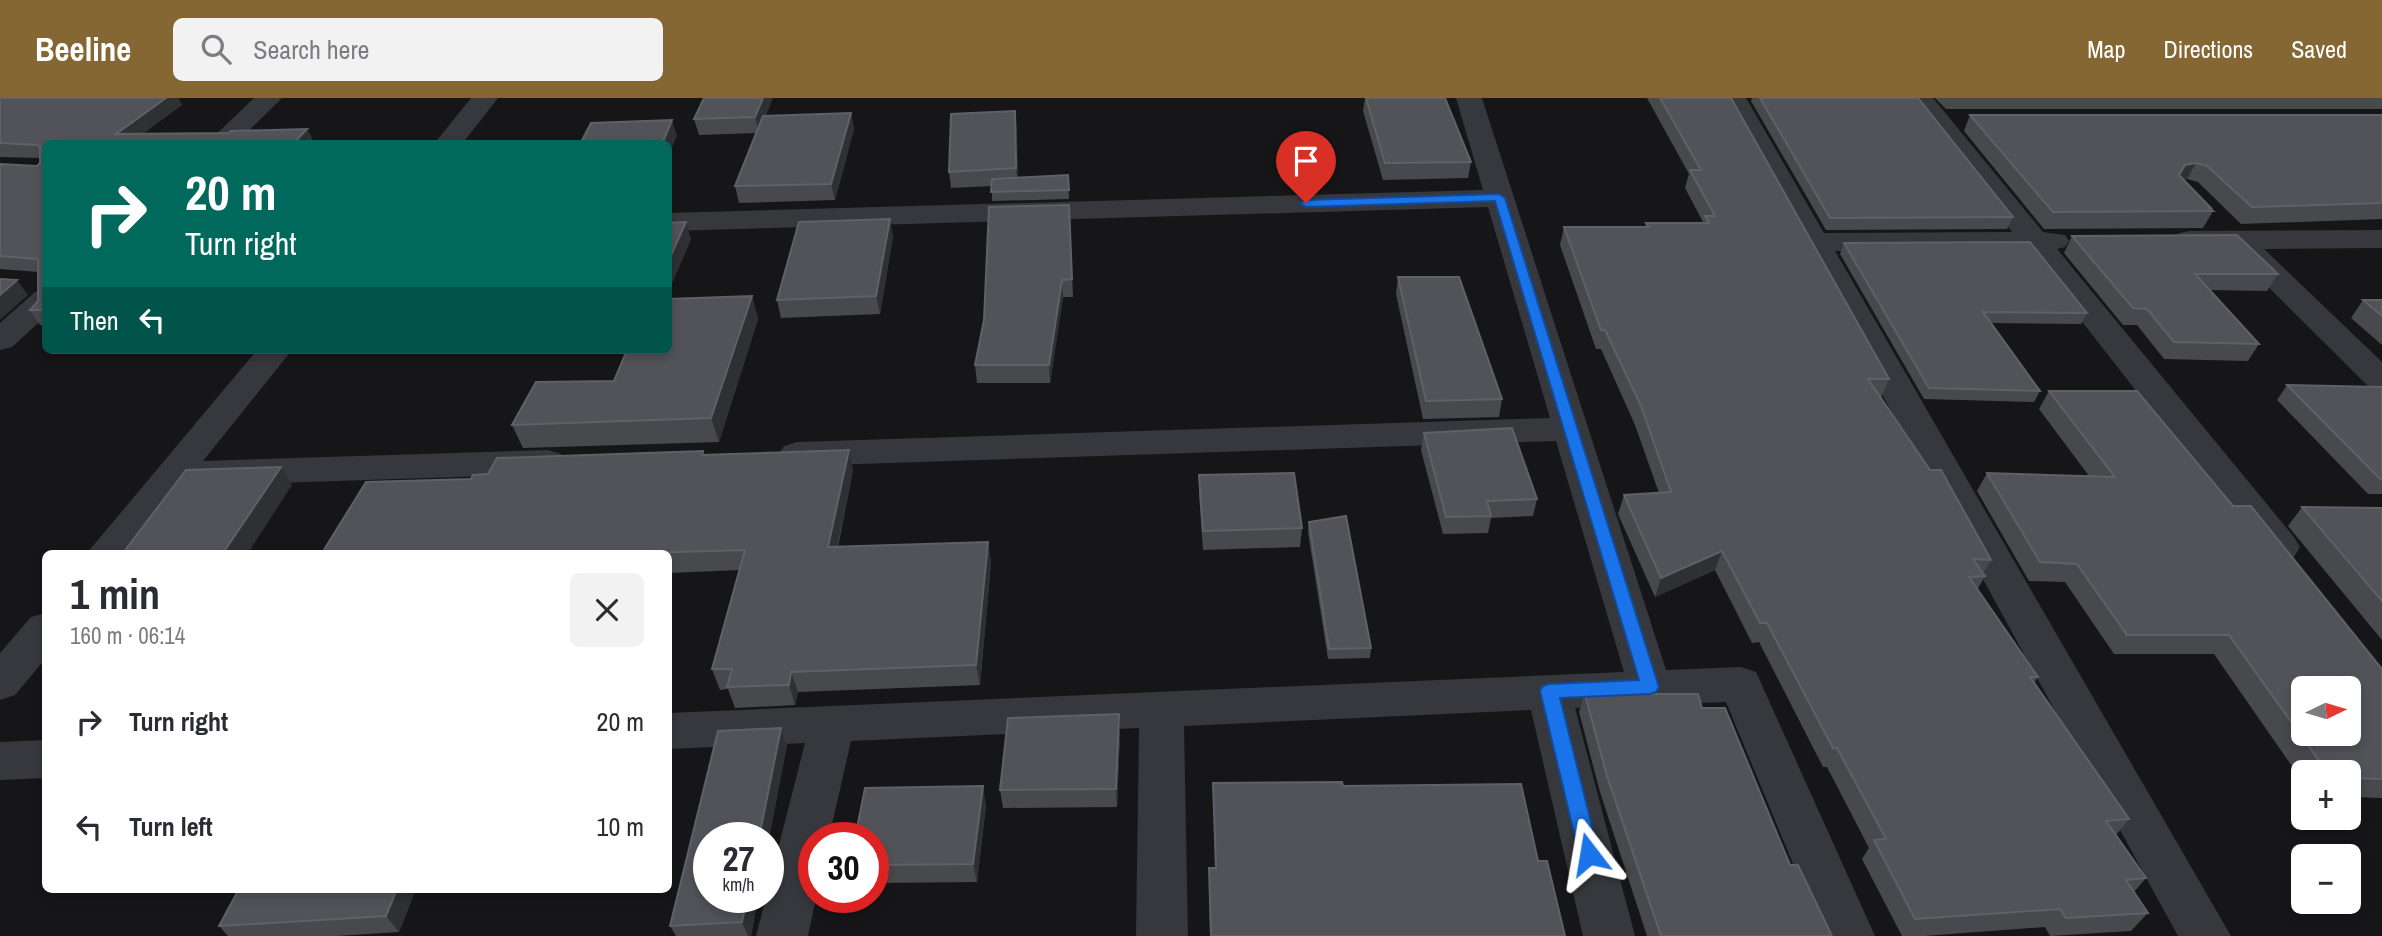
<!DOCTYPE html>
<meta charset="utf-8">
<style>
body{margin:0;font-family:"Archivo Narrow",sans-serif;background:#f2f2f3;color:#2b2b33;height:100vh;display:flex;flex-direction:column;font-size:26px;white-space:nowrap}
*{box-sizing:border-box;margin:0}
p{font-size:23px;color:#7c7c81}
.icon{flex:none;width:38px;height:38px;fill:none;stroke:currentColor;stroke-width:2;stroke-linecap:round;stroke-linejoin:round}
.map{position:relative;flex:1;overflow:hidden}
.side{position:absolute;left:42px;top:452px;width:630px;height:343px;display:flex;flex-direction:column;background:#fff;border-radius:10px;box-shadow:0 4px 10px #0003}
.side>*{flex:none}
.banner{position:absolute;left:42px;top:42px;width:630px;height:214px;border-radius:10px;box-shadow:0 4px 10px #0003;background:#00695c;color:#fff;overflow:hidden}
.needle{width:46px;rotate:85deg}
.tools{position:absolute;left:2291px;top:578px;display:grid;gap:14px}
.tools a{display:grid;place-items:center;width:70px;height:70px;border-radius:10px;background:#fff;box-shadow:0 4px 10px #0003;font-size:35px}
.speed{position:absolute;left:693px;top:724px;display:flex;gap:14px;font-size:35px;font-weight:700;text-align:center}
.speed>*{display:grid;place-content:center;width:91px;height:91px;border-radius:50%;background:#fff;box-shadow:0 4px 10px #0003;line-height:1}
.speed small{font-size:18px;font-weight:400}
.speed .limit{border:10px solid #d22;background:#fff;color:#111}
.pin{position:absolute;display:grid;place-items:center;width:60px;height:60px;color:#fff;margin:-72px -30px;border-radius:50% 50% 50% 0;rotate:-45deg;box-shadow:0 0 7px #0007}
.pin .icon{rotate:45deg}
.me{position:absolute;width:77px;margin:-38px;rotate:346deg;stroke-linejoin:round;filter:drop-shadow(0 0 5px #0008)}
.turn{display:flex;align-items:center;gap:24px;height:147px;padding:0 28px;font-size:32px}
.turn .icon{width:91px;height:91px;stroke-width:2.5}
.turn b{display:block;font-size:49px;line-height:60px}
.then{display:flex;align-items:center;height:66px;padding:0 28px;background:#0003;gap:14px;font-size:26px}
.round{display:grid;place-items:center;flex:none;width:74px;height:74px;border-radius:10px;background:#f2f2f3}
.summary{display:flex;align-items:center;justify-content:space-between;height:119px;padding:0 28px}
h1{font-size:42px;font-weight:700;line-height:52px}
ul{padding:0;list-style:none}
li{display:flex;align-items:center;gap:21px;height:105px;padding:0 28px}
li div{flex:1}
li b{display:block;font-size:26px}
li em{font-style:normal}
header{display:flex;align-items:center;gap:42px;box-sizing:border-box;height:98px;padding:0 35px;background:#856733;color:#fff}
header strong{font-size:33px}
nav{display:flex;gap:38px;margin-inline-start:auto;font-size:24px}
.search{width:490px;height:63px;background:#f2f2f3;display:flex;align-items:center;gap:18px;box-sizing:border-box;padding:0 24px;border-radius:10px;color:#7c7c81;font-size:26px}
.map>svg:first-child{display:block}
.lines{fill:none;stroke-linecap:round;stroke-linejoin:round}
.minor{fill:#37383d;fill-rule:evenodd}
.wall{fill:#47494d}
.shaded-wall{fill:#2f3033}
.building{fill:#525359;stroke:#5f6168;stroke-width:2;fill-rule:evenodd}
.route{fill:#1a73e8;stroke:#114b97;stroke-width:2}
</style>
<header>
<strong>Beeline</strong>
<div class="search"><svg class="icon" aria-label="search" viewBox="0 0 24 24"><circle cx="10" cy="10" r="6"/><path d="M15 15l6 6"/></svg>Search here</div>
<nav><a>Map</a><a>Directions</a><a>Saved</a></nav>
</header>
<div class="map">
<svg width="2382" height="838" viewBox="0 0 2382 838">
<rect width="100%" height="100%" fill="#161618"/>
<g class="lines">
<g class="minor">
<path d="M254,0h28l-47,46h-29z"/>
<path d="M471,0h27l-36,46h-28z"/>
<path d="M1456,0h26l184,572 75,-3 15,5 119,264h-52l-97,-234 -151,6 60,228h-52l-52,-226 -347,16 4,210h-52l3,-208 -288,13 -22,97h-15v60h2l-8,38h-52l10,-38h2v-10l37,-145 -137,6v-36l956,-41 -68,-231 -759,25 -13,-4 -5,-8 5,-8 13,-4 753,-24 -62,-211 -820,24v-18l815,-23z"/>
<path d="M1720,0h26l78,135 188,-1 -105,-134h26l110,134 22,3 4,6 -4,6 -8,2 237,288 6,10 -6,10 -14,4 -14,-4 -240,-307 -191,1 396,685h-53z"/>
<path d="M2382,132v18l-118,1 118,113v29l-12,-3 -140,-139h-42l-11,-3 -4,-6 4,-6 11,-3z"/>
<path d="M46,192v26l-34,31 -12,3v-27l35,-31z"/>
<path d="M257,252h35l-89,111 345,-11 13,4 5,8 -5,8 -13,4 -365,12 -54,67h-42z"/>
<path d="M46,515v45l-31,37 -15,5v-47l31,-36z"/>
<path d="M46,642v38l-46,2v-38z"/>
</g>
</g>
<g class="wall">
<path d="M0,0h178l4,7 -40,29 86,-1 79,-4 7,13 -1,2h-267v181h-6l-10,-15 8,-9v-29l-38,-3v-105l37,2 3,-3v-5l-40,-1z"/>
<path d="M1365,0h80l26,64 -3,16 -85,2 -20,-69z"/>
<path d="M1647,0h84l158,281 -8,19 110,162 -8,13 2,3 -8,14 61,87 -4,6 95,136 -13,16 30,43 -12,14 14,21 -17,18 -81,5 -5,-9 -121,9h-22l-40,-77 7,-11 -42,-81h-4l-64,-125 -7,1 -37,-73 -60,27 -37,-83 6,-19 35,-2 -24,-68 -34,-76h-5l-36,-104 4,-18h81l1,-4h57v-1l-18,-34 4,-14z"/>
<path d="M1752,0h166l95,119 -6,12 -181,1 -75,-129z"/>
<path d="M1935,0h447v11h-436z"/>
<path d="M1015,13l3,66 50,-2 1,24 -77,2v-15l-41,2 -2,-16z"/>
<path d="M851,15l3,16 -19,71 -96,3 -4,-17 21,-53 -57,2 -5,-16z"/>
<path d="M1970,17h412v104l-141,5 -43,-42 -11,-3 -3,1 27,28v1l2,2 -10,17 -159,1 -80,-98z"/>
<path d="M1070,124l3,75h-10l-13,86h-73l-2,-18z"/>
<path d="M893,138l-13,78 -99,4 -4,-18z"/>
<path d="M2072,138l206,38 -11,17 -57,-1 49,54 -11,17 -84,-2 -27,-34h-14l-59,-72z"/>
<path d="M1844,145l243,70 -6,11 -90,-1 49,68 -6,11 -110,-3 -84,-145z"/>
<path d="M1398,179l104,122 -3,18 -76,2 -27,-125z"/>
<path d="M752,198l6,23 -39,123 -196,6 -11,-23 102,-44z"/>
<path d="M2363,202h19v45l-31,-27z"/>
<path d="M2287,287l95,2v107h-14l-91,-94z"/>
<path d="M2049,293l184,115 149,163v129l-34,-1v-25h-45v10l-89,-128h-100l-49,-72 -36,-1 -52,-90 10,-18 102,3 -50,-67z"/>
<path d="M1424,335l113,66 -4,17 -42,2 -3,15 -45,1 -22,-84z"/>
<path d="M703,353l1,4 149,15 -15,77 150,-5 3,21 -11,122 -182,7 -3,13 -60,3 -7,-19 -8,1 -8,-21 28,-99 -72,3v-20h-346l149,-74 17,-5z"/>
<path d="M1199,377l103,53 -2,19 -97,3 -4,-56z"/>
<path d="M2302,409l80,1v132l-94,-114z"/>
<path d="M1309,424l62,126 -1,10 -42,1 -20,-127z"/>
<path d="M1585,596l117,14 88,157 42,71h-185l-47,-144 -21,-80z"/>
<path d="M781,630l6,18 -78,152h49l-7,38h-75l-6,-10z"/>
<path d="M1120,635l-3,74 -114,1 -3,-18z"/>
<path d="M1213,685l130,3 195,75 27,75h-355l-1,-68h6z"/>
<path d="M986,707l-9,77 -104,1v-45z"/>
<path d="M239,791h177l-17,43 -62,4h-109l-9,-10z"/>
</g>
<g class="shaded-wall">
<path d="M166,0h12l4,7 -53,39 -13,-10z"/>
<path d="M763,0h10l-14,35 -4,-16z"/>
<path d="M1015,13l2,16 1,58 -2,-17z"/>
<path d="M851,15l3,16 -19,71 -4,-16z"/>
<path d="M672,22l5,16 -9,20v-12h-6z"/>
<path d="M307,31l7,13 -1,2h-20z"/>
<path d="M2196,65l-9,16 -12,2 10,-16z"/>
<path d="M890,121l3,17 -13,78 -4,-18z"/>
<path d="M686,124l5,18 -23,53v-31z"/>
<path d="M17,182l11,15 -28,25v-25z"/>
<path d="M1062,182l1,17 -13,86 -1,-18z"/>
<path d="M752,198l6,23 -39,123 -8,-24z"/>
<path d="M849,352l4,20 -20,97 -5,-20z"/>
<path d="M281,369l11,18 -44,68h-25z"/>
<path d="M988,444l3,21 -11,122 -4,-20z"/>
<path d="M1722,453l-7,19 -60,27 6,-19z"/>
<path d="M791,574l7,20 -3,13 -6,-20z"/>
<path d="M1119,616l1,19 -3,74 -1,-18z"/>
<path d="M781,630l6,18 -19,99v-7h-9z"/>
<path d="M983,688l3,19 -9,77 -4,-18z"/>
<path d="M397,791h19l-17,43 -13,-16z"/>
<path d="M747,800h11l-7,38h-3l-6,-14z"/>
</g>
<g class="building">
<path d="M0,0h166l-50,36 112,-1 3,-2 76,-2 -14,15h-247v166h-16l8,-9v-42l-38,-3v-92l37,2 3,-3v-16l-3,-2 -37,-2z"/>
<path d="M704,0h59l-8,19 -61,2z"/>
<path d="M1366,0h79l26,64 -86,1z"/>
<path d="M1660,0h71l158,281h-21l62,91h11l50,90 -18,-1 12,17 -16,1 69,100h-8l99,142 -23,2 40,57 -20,2 22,33 -82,5 -6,-9 -145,10 -41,-79 12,-1 -49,-91h-4l-66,-125h-7l-38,-72 -61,27 -37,-83 47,-3 -30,-86 -36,-76h-4l-37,-103h85l-3,-4h63l-4,-7h10l-25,-46h11z"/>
<path d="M1760,0h158l95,119 -183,1z"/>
<path d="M1015,13l1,57 -67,4 2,-58z"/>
<path d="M851,15l-20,71 -96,2 28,-70z"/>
<path d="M1970,17h412v88l-130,4 -45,-41 -11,-3 -11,2 -6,10 32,33h-2l4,3 -160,1z"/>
<path d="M672,22l-10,24h-82l11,-21z"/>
<path d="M1068,77l1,15 -78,2 1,-13z"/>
<path d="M1069,107l3,74 -10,1 -13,85h-74l9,-45 5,-113z"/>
<path d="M890,121l-14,77 -99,4 22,-78z"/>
<path d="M686,124l-18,40v-39z"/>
<path d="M2237,137l41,39h-83l64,70 -85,-2 -27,-33 -14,-1 -61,-72z"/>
<path d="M2030,144l57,71 -104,-1 57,79 -111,-3 -85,-145z"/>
<path d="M1398,179h61l43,122 -76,2z"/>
<path d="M0,181l17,1 -17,15z"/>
<path d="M752,198l-41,122 -199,7 24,-43 78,-1 13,-31h41v-51z"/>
<path d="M2363,202h19v16z"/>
<path d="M2287,287l95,2v92h-2z"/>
<path d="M2049,293h88l96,115h18l131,163v110l-34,-1v-6h-21l-98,-137h-102l-50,-71 -37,-2 -53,-89 128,4zM2303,590h45v45h-45z"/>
<path d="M1512,330l25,71 -50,2 4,15 -45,1 -22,-84z"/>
<path d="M849,352l-21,97 160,-5 -12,123 -185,7 -2,13 -62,2 5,-18h-20l33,-119 -102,3h-321l44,-71 105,-3 2,-4 15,-1 9,-16 206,-7 -1,4z"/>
<path d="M281,369l-58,86h-100l63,-83z"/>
<path d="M1294,375l8,55 -99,3 -4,-56z"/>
<path d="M2302,409l80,1v93z"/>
<path d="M1346,418l25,132 -42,1 -20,-127z"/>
<path d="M1585,596h113l4,14h23l65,157h8l34,71h-171l-55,-163z"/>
<path d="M1119,616l-3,75 -116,1 8,-72z"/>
<path d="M781,630l-22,110h-50v60h38l-5,24 -72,4 48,-195z"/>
<path d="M1342,684l1,4 178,-2 17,77h9l18,75h-354l-2,-68h7l-3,-85z"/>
<path d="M983,688l-10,78 -100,1v-27h-18l10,-50z"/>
<path d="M239,791h158l-11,27 -167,10z"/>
</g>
<path class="route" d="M1499,96l6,4 154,489 -3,5 -6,2 -90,4 39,156 -3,7 -7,2 -7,-2 -3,-7 -39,-163 3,-5 6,-2 90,-4 -144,-479 -189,6 -6,-4 6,-3z"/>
</svg>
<div class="tools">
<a><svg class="needle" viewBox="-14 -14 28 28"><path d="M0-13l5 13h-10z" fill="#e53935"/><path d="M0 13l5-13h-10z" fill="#7c7c81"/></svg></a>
<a>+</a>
<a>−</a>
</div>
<div class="speed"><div>27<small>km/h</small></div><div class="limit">30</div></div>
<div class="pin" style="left:1306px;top:105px;background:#d93025"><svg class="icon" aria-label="arrive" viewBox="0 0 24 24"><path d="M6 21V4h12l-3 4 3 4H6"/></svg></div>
<svg class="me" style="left:1589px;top:756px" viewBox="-20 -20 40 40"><path d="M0-17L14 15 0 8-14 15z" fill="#1a73e8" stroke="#fff" stroke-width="4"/></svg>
<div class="banner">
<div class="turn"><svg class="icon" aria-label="right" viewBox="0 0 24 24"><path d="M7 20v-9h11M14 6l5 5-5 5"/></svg><div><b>20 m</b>Turn right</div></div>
<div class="then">Then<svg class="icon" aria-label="left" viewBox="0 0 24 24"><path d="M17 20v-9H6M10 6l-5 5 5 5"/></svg></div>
</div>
<section class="side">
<div class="summary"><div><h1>1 min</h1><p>160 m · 06:14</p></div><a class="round"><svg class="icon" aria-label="close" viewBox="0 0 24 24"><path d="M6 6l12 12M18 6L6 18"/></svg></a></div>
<ul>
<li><svg class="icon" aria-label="right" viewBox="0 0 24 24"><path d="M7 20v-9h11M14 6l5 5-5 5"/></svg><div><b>Turn right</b></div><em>20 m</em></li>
<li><svg class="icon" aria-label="left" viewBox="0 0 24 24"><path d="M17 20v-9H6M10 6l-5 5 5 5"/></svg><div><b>Turn left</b></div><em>10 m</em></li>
</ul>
</section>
</div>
